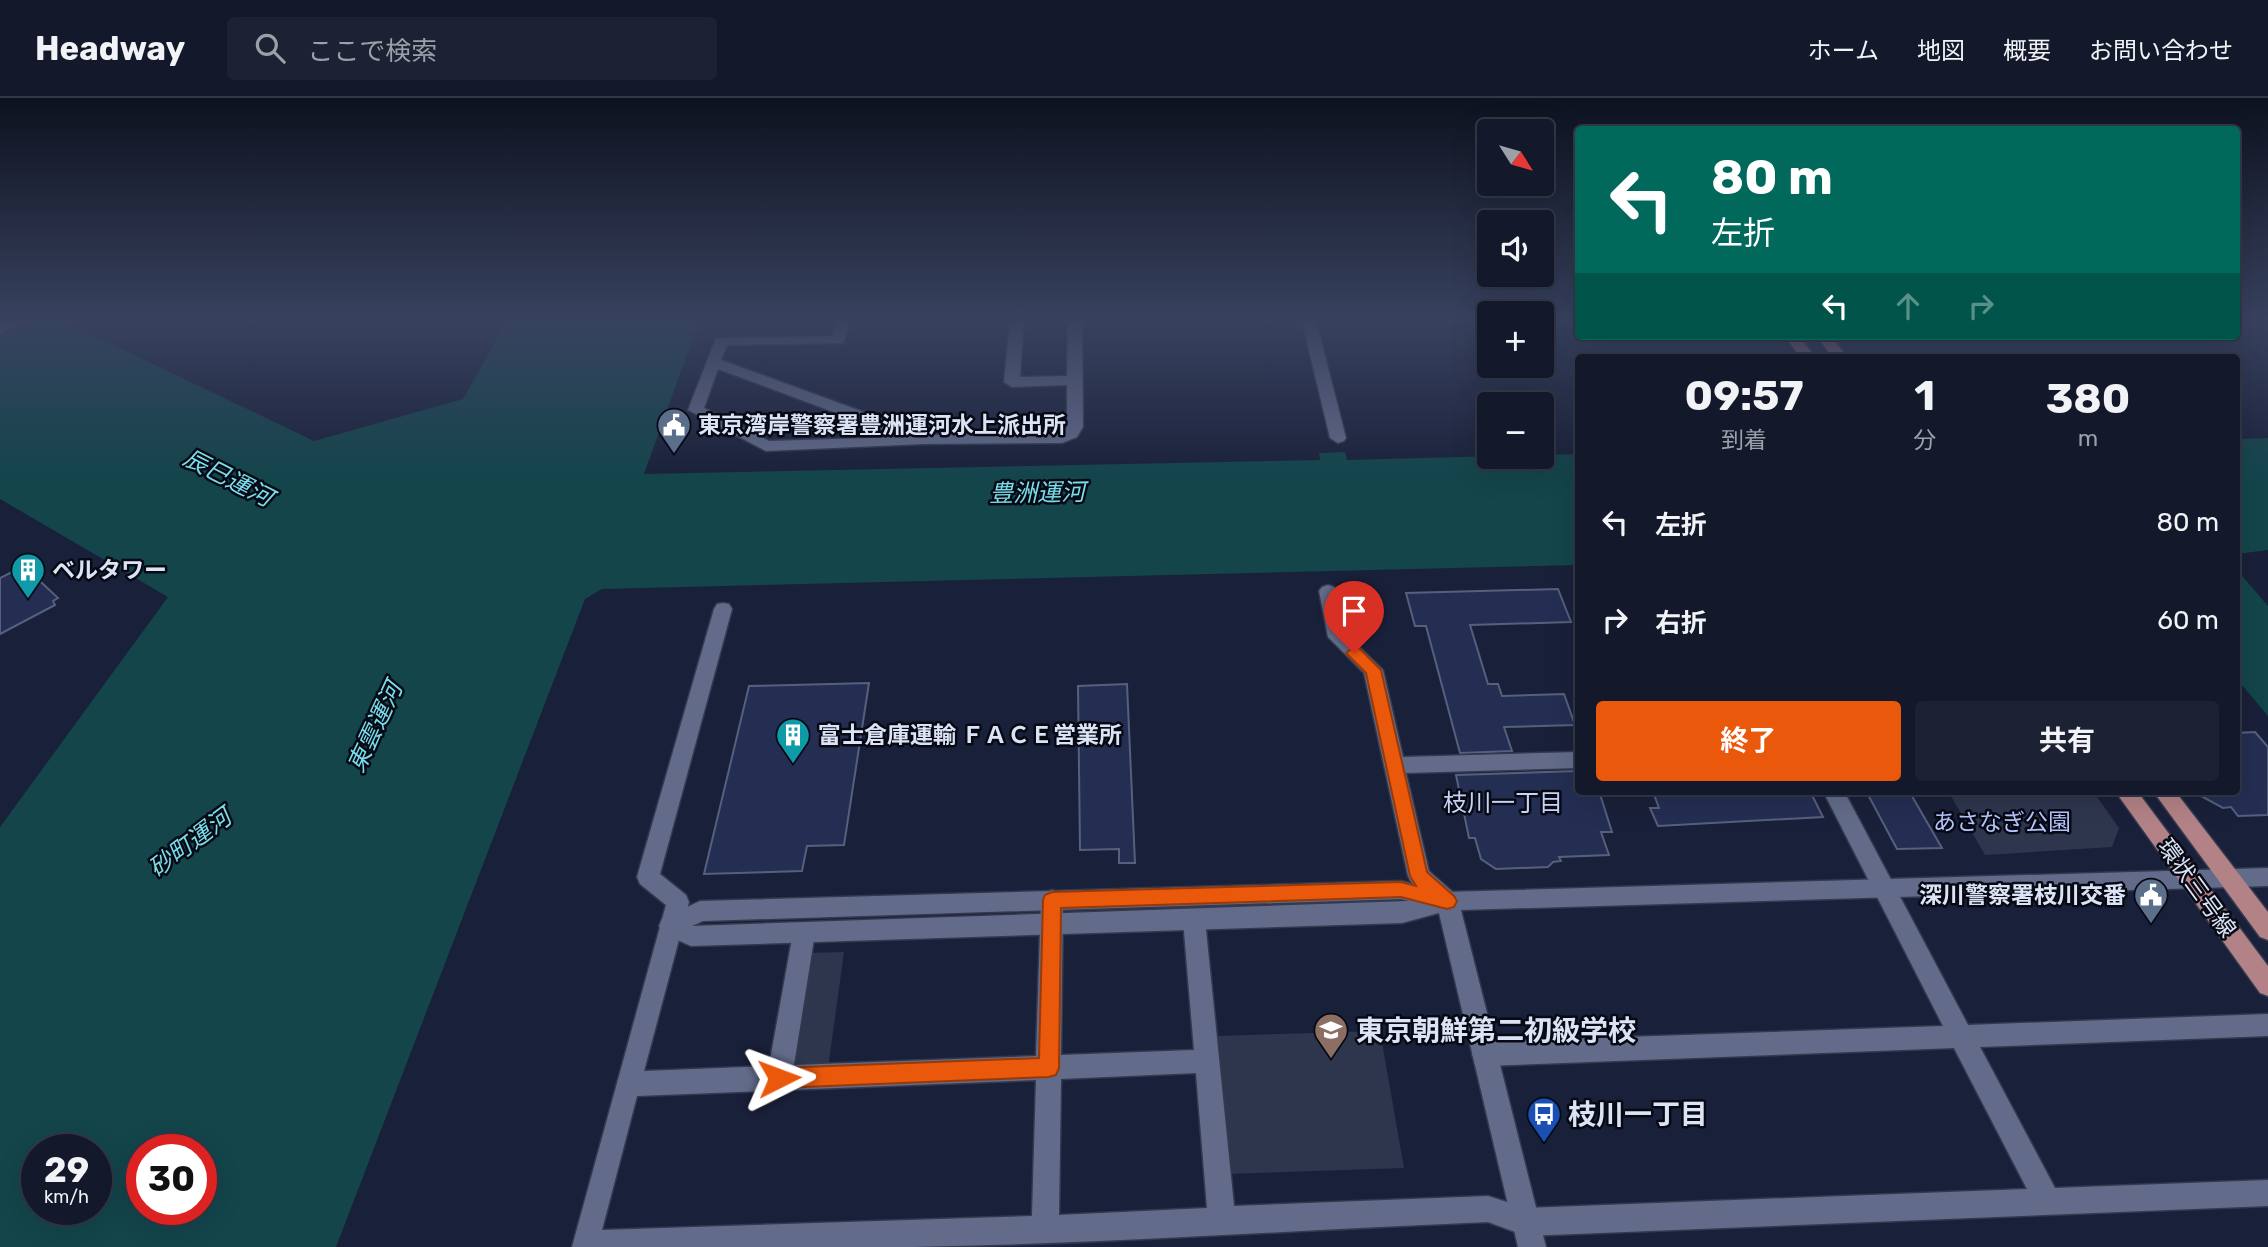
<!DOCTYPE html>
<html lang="ja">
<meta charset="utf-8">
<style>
body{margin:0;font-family:Rubik,"Noto Sans JP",sans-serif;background:#1c2133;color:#f1f3f6;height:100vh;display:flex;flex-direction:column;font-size:26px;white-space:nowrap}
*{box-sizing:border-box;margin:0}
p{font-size:23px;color:#9da0a9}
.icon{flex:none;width:38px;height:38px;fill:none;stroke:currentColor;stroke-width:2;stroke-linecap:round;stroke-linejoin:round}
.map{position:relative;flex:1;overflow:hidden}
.drawer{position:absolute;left:1575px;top:256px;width:665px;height:441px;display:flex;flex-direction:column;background:#13182b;border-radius:7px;box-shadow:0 7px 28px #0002,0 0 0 2px #323747}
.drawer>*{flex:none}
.guide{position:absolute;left:1575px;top:28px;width:665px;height:214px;border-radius:7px;box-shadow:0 7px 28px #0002,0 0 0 2px #323747;background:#00695c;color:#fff;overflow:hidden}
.needle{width:46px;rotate:127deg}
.tools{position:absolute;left:1477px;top:21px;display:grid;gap:14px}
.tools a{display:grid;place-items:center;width:77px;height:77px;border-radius:7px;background:#13182b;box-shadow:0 7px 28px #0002,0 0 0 2px #323747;font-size:35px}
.speed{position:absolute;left:21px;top:1036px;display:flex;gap:14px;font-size:35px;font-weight:700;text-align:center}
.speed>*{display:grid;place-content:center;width:91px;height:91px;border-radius:50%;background:#13182b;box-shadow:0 7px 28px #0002,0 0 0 2px #323747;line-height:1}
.speed small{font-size:18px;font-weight:400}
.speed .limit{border:10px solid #d22;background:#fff;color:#111}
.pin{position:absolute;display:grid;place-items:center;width:60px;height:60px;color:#fff;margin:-72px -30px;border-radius:50% 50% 50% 0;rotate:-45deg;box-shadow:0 0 7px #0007}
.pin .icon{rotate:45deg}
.me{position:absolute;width:77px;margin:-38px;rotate:87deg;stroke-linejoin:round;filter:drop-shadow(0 0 5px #0008)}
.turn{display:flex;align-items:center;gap:24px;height:147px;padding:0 21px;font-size:32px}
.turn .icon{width:91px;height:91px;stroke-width:2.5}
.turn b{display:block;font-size:49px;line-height:60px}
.lanes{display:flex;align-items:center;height:66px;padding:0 21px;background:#0003;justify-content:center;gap:35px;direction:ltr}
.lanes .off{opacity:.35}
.eta{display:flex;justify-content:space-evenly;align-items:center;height:119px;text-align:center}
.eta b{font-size:42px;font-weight:700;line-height:49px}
.cta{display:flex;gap:14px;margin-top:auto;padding:14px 21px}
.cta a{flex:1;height:80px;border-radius:7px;background:#ea580c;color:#fff;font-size:28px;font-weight:700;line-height:80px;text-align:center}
.cta a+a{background:#1c2133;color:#f1f3f6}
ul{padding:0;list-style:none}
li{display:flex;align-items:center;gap:21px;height:98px;padding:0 21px}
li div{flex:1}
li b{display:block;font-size:26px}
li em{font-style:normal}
header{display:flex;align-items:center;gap:42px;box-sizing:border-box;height:98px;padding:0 35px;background:#13182b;border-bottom:2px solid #323747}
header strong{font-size:33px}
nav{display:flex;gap:38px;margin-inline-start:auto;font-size:24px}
.search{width:490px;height:63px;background:#1c2133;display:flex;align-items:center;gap:18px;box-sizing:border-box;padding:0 24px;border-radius:7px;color:#9da0a9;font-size:26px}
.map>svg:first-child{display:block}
.green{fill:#2e364e}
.water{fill:#13454b;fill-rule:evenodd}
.building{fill:#242e52;stroke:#56607d;stroke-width:2}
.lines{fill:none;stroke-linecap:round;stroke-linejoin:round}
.minor-casing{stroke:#34394e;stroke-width:3}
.tertiary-casing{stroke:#34394e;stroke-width:3}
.primary-casing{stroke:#34394e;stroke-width:3}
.minor{fill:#626c8a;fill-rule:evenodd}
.tertiary{fill:#626c8a;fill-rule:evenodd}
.primary{fill:#b28286;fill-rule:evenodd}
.route{fill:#ea580c;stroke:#983908;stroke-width:2}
.labels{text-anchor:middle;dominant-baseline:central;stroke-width:5;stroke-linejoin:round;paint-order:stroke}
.poi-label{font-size:23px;font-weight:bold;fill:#dce3f4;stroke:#070a15;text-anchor:start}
.park-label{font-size:23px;fill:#b4c5fa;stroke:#070a15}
.street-label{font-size:23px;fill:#dce3f4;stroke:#070a15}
.water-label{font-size:24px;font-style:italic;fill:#79deeb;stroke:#070a15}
.neighbourhood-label{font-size:24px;fill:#c7d3f4;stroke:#070a15}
.near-poi-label{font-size:28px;font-weight:bold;fill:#dce3f4;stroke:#070a15;text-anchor:start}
</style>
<header>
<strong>Headway</strong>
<div class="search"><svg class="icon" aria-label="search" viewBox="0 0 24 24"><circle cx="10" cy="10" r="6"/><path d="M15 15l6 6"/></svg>ここで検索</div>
<nav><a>ホーム</a><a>地図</a><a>概要</a><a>お問い合わせ</a></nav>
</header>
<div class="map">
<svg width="2268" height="1149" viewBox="0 0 2268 1149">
<rect width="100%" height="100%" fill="#192039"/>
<g class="green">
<path d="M1948,693h145l26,37 -7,19 -127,8z"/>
<path d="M844,854l-16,116 -41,1 20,-116z"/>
<path d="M1380,933l24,137 -177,6 -11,-138z"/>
</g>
<g class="water">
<path d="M0,223h63l251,120 149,-42 44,-78h192l-55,153 676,-14 -1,-7 26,-1 2,8 231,-6v111l-976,24 -17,10 -249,648h-336v-420l168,-230 -168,-98zM37,1052h59v59h-59zM142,1052h59v59h-59z"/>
<path d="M2268,340v112l-31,4v-115z"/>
<path d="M2237,472l31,36v110l-31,-37z"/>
</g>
<g class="building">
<path d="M18,471l3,2 6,-2 31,29 -5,3 2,4 -55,29v-56z"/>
<path d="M1558,491l13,33 -101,3 18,59h10l4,12 62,-2 11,31 -71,2 8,24 -52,2 -34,-127h-11l-9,-33z"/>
<path d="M869,585l-25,162 -37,1 -5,25 -98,3 45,-188z"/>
<path d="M1127,586l8,179h-16v-14l-39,1 -2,-164z"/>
<path d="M2255,634l13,15v68l-30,1 -7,-9 -8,1 -31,-17h44v-58z"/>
<path d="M1578,673v20h21l13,41h-11l8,23 -50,2 2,4 -8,1 -5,5 -52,2 -15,-10 -6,-21h-6l-13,-63z"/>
<path d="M1810,693l13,26 -165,9 -8,-18h9l-6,-16z"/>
<path d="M1866,693h43l33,57 -45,1z"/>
</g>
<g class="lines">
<g class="minor-casing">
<g id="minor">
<path d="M836,223h14l-7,22 -116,2 -6,15 206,75 132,-2 8,-6v-42l-55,2 -8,-5 6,-61h14l-4,56 47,-1 1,-55h14l1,106 -6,10 -15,6 -139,1 -157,7 -78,-41 28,-72 116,-2zM718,271l183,68 -132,4 -65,-33z"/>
<path d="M1328,487l6,2 3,4 9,43 37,36 20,87 175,-5v16l-172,5 23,98 26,23 3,7 -3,7c-17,6 -40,-17 -47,-32l-44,-203 -36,-36 -9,-46 3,-4z"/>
<path d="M723,505l6,1 3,5 -72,265 26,21 3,7 -45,169 125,-5 24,-133 3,-7 8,-3 8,3 3,7 -21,132 242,-9 5,-156 3,-7 8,-3 8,3 3,7 -2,155 133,-5 -11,-130 3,-7 8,-3 8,3 3,7 29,286 254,-10 38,12 501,-19 -73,-141 -470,18 -9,-4 -3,-8 3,-8 9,-4 459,-16 -120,-235h21l124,234 300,-11v22l-288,11 75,141 213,-8v26l-742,30 -38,-14c-192,8 -385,22 -577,25 -113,0 -226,0 -339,0l94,-342 -26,-21 -3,-7 77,-268 3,-5zM1196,975l11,135 -148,7 2,-136zM1036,982l-4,136 -430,14 35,-134z"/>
</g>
</g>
<g class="tertiary-casing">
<g id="tertiary">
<path d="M8,223h18l-26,13v-9z"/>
<path d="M1302,223h14l30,117 -2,3 -6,2 -8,-5z"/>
<path d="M2268,770v18l-807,24 85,337h-28l-79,-334 -37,10 -711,23 -29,-13 -3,-7 3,-7 38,-18 701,-20 45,11zM1401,801l8,2 -717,25 11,-5z"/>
</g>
</g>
<g class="primary-casing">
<g id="primary">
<path d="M1785,238h14l16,21h-15z"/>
<path d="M1817,238h14l16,21h-15z"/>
<path d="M2115,693h22l131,175v30l-8,-3z"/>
<path d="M2153,693h22l93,121v28l-8,-3z"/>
</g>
</g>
<use href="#minor" class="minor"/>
<use href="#tertiary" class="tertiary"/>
<use href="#primary" class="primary"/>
</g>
<linearGradient id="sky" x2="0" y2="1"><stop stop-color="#0e121f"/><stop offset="0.58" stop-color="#38425f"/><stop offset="1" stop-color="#38425f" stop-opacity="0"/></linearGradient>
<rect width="2268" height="384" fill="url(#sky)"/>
<path class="route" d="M1354,549l6,2 21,21 46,202 27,24 3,5 -3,6 -7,2 -46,-12 -340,11 -2,160 -3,7 -7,2 -270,11 -7,-3 -3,-7 3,-7 7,-3 260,-10 4,-158 2,-5 7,-3 349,-10 15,4 -6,-10 -44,-203 -20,-20z"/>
<defs>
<g id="civic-pin" transform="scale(1.75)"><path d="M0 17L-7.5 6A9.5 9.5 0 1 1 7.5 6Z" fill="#5c6f8a" stroke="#070a15"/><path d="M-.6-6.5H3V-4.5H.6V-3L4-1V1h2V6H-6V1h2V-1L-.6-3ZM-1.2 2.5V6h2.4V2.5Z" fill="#fff"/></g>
<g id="building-pin" transform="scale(1.75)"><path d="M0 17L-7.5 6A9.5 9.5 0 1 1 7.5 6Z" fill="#0f9aa8" stroke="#070a15"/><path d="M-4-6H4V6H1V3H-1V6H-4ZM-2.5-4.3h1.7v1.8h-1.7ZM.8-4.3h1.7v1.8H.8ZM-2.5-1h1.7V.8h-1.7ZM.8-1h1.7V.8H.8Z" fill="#fff"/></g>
<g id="school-pin" transform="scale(1.75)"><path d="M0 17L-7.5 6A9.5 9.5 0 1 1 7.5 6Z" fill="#8d6e63" stroke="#070a15"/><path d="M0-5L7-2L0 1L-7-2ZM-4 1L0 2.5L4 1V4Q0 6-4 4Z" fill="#fff"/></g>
<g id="bus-pin" transform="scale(1.75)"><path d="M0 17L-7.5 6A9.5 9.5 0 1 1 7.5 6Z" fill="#1a4fb4" stroke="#070a15"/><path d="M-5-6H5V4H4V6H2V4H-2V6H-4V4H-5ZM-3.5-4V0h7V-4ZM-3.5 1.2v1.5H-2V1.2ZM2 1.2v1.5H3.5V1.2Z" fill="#fff"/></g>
</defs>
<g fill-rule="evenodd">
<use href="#civic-pin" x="674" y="327"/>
<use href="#building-pin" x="28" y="472"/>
<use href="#building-pin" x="793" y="637"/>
<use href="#civic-pin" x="2151" y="797"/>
<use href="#school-pin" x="1331" y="932"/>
<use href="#bus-pin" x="1544" y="1016"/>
</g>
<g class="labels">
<g class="poi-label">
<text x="698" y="327">東京湾岸警察署豊洲運河水上派出所</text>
<text x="52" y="472">ベルタワー</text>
<text x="818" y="637">富士倉庫運輸 ＦＡＣＥ営業所</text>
<text x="2126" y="797" text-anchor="end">深川警察署枝川交番</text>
</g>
<g class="park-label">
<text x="2002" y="724">あさなぎ公園</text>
</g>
<g class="street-label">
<text transform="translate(2197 790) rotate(54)">環状三号線</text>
</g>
<g class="water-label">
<text transform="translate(228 380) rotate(27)">辰巳運河</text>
<text transform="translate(1037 395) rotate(-1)">豊洲運河</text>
<text transform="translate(375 629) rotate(-65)">東雲運河</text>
<text transform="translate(190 745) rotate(-37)">砂町運河</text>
</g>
<g class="neighbourhood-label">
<text x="1503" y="705">枝川一丁目</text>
</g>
<g class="near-poi-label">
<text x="1356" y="932">東京朝鮮第二初級学校</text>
<text x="1568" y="1016">枝川一丁目</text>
</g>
</g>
</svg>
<div class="tools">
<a><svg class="needle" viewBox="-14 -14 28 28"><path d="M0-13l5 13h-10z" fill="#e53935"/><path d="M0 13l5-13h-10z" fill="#9da0a9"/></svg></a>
<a><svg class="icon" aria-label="sound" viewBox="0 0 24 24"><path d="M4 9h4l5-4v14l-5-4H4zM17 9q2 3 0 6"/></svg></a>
<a>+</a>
<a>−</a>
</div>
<div class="speed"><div>29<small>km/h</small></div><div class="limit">30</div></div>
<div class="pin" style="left:1354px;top:555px;background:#d93025"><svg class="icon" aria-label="arrive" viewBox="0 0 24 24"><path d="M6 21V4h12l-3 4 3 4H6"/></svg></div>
<svg class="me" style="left:779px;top:980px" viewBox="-20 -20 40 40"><path d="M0-17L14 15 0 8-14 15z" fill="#ea580c" stroke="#fff" stroke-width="4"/></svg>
<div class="guide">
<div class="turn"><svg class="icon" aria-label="left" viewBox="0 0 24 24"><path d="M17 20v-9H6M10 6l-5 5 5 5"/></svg><div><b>80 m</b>左折</div></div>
<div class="lanes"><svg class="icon" aria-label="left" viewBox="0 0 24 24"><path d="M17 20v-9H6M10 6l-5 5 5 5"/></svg><svg class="icon off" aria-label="ahead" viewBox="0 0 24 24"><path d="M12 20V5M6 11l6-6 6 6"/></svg><svg class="icon off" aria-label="right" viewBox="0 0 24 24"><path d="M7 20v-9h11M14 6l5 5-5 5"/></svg></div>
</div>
<section class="drawer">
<div class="eta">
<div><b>09:57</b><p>到着</p></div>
<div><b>1</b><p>分</p></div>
<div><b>380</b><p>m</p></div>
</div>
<ul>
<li><svg class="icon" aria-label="left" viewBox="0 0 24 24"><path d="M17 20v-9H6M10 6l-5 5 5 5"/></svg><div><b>左折</b></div><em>80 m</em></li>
<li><svg class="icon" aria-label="right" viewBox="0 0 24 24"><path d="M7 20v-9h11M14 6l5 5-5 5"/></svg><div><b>右折</b></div><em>60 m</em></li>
</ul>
<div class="cta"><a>終了</a><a>共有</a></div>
</section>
</div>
